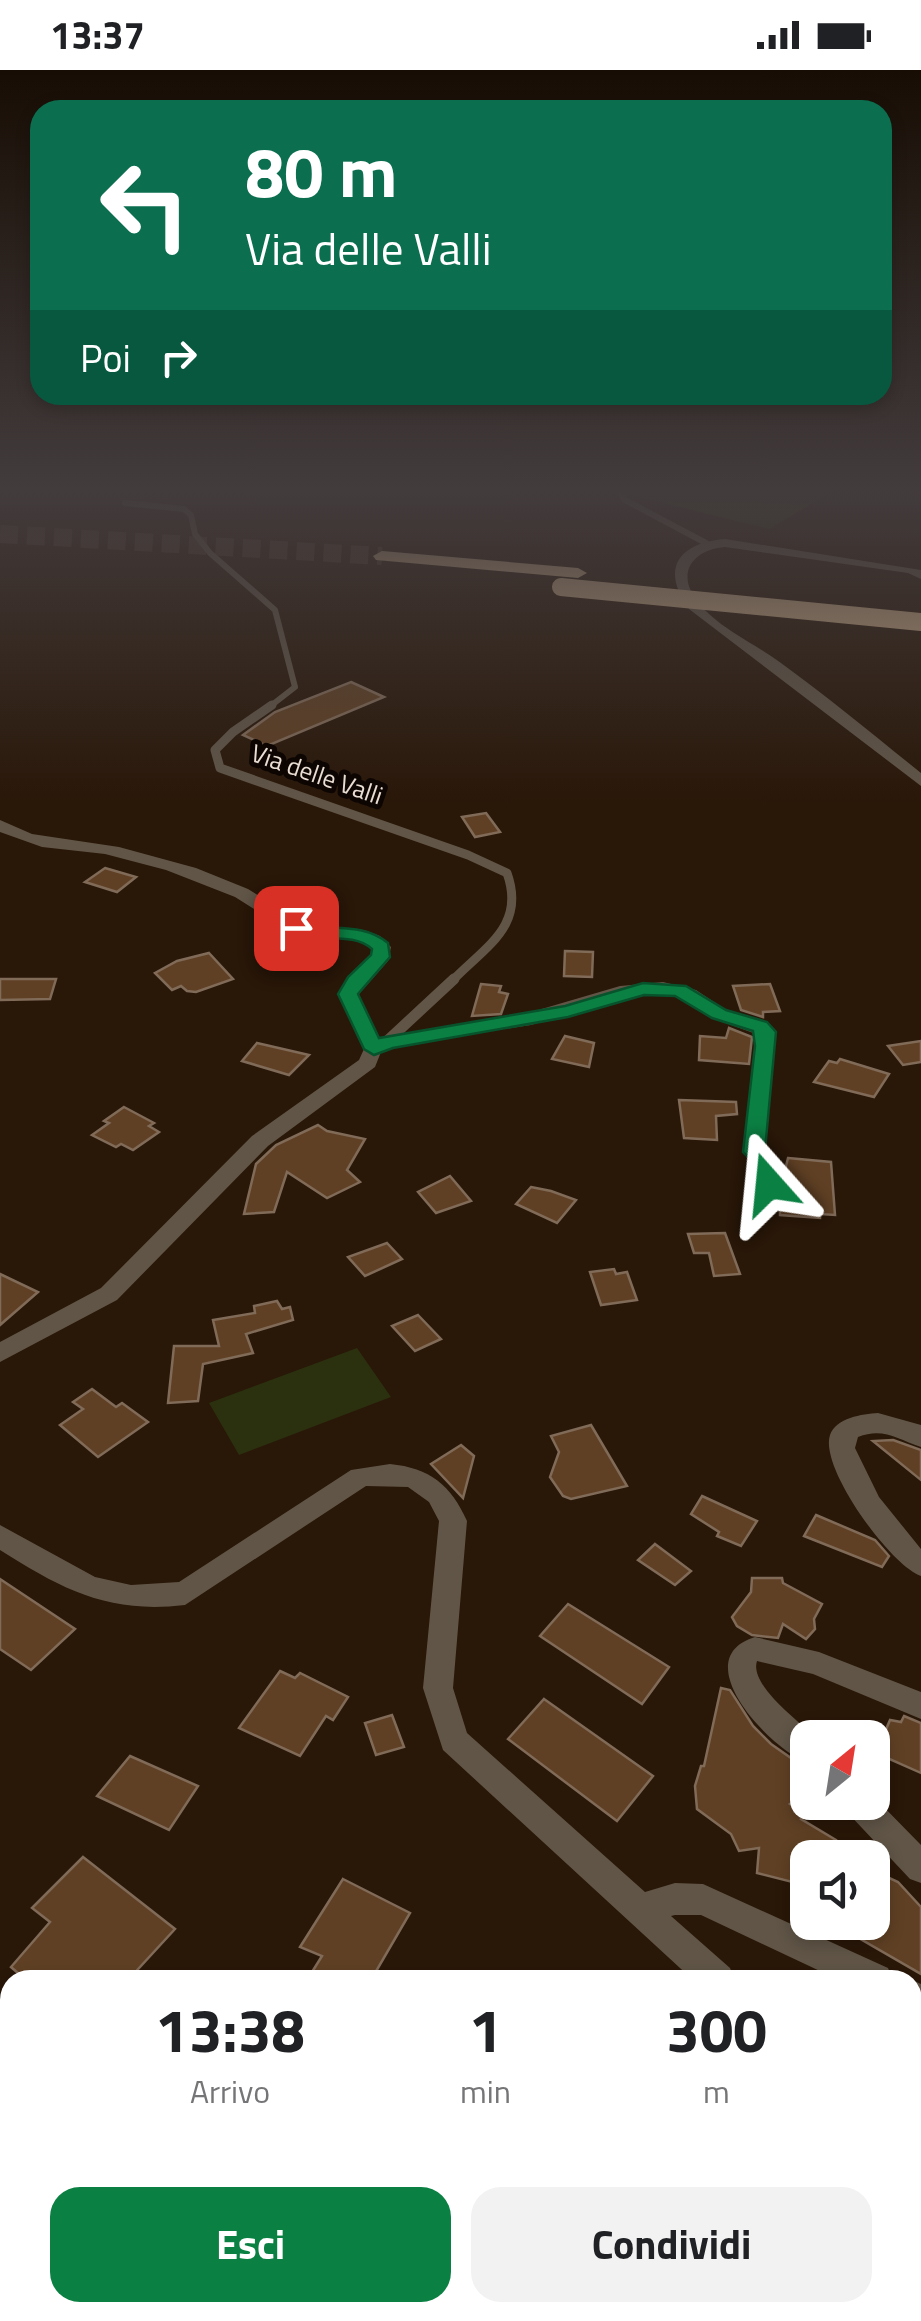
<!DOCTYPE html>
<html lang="it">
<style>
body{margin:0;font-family:"Titillium Web",sans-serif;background:#f2f2f2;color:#202124;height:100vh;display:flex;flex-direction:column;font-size:38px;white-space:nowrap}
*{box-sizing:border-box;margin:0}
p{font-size:32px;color:#757577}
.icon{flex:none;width:55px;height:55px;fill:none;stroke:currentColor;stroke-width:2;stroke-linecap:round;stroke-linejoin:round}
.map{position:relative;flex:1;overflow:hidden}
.side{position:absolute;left:0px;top:1900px;width:922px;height:352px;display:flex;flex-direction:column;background:#fff;border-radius:30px 30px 0 0;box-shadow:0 5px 15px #0003}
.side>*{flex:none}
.guide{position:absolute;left:30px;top:30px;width:862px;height:305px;border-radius:30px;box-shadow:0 5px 15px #0003;background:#0b6e4f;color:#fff;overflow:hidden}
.needle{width:65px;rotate:30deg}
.controls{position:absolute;left:790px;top:1650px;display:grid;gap:20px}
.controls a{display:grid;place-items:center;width:100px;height:100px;border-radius:20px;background:#fff;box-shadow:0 5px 15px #0003;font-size:50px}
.pin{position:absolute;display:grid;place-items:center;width:85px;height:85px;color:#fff;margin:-42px;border-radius:20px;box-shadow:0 5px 15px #0006}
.me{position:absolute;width:110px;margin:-55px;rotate:342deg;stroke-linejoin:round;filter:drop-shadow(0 0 8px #0008)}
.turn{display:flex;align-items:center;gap:35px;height:210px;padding:0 50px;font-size:45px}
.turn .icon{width:130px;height:130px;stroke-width:2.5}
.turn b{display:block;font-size:70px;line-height:85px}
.then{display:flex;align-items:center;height:95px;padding:0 50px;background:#0003;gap:20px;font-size:38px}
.eta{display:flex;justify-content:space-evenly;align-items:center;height:170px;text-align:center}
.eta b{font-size:60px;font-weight:700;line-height:70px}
.button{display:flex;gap:20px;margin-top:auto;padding:20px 50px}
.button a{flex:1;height:115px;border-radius:30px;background:#0b8043;color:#fff;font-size:40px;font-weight:700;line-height:115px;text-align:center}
.button a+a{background:#f2f2f2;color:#202124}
.status{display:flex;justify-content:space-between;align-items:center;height:70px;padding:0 50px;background:#fff;direction:ltr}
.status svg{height:28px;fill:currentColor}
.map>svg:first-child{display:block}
.green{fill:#2b310f}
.building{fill:#5f4024;stroke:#806a58;stroke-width:2.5}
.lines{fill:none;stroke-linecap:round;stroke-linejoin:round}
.highway-tunnel{stroke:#463527;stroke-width:18;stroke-dasharray:18 9;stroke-linecap:butt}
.lane-far3{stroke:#605547;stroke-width:6}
.lane-far2{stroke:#605547;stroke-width:9}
.lane-far1{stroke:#605547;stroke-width:11}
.lane{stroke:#605547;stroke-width:18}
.street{fill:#605547;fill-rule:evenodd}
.highway{fill:#c2a581;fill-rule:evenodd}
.highway-bridge{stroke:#c2a581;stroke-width:18}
.route{fill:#0b8043;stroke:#07532c;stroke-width:2.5}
.labels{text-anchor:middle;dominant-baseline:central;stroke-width:10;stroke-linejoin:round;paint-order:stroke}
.far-street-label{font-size:25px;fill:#eaded4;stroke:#0c0502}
</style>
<div class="status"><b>13:37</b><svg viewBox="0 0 49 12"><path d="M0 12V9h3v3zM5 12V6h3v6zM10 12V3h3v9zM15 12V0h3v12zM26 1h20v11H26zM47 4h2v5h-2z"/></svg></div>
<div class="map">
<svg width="921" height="2251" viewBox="0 0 921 2251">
<rect width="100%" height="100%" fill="#291708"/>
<g class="green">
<path d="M639,421h194l-64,38 -138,-34z"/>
<path d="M357,1278l34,49 -152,58 -30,-52z"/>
</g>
<g class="building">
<path d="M351,612l33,15 -117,49 -24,-11 32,-23z"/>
<path d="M486,743l14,19 -25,5 -13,-20z"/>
<path d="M105,798l31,9 -19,15 -32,-10z"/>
<path d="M565,881l28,1 -1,25 -28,-1z"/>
<path d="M209,883l24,26 -37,13 -9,-1 -6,-5 -9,4 -17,-17 22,-12z"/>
<path d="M0,909h56l-6,20 -50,1z"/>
<path d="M481,914l20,2 -2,6 9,2 -7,20 -29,2z"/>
<path d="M770,914l10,27 -17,1v5l-22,-7 -8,-24z"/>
<path d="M729,958l23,9 -3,27 -50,-4 1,-24 26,2z"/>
<path d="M565,966l29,7 -5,24 -37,-8z"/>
<path d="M921,971v21l-18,3 -15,-19z"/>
<path d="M257,973l52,12 -20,20 -47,-14z"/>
<path d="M840,989l49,15 -15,23 -60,-15 15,-21 8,2z"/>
<path d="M679,1030l57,2 1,12 -21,2 1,24 -33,-2z"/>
<path d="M124,1037l30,16 -5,3 10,6 -26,18 -12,-6 -5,3 -24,-12 17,-12 -5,-2z"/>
<path d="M318,1055l9,6 38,8 -18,31 13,12 -33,16 -40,-26 -13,40 -30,2 12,-50 20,-19z"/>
<path d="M788,1088l43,4 4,53 -15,-1v4l-40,-3v-25z"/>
<path d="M450,1106l21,25 -35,12 -18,-21z"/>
<path d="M531,1117l20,4 25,9 -19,23 -41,-19z"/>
<path d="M725,1163l15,41 -26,2 -5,-23h-15l-6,-19z"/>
<path d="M387,1173l15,16 -37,17 -17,-19z"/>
<path d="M614,1199l2,5 11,-2 10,28 -36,5 -11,-33z"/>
<path d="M0,1204l38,18 -38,33z"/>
<path d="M277,1231l5,8 8,-2 3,13 -47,14 7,19 -50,11 -5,37 -30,2 6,-57h45l-6,-26 42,-7 -1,-7z"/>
<path d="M418,1245l23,24 -26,12 -23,-25z"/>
<path d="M92,1319l24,18 6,-4 26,19 -50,35 -38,-32 23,-16 -10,-7z"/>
<path d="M591,1355l36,61 -56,13 -8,-3 -13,-19 9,-25 -8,-16z"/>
<path d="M893,1370l28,10v30l-48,-39z"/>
<path d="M461,1375l13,11 -11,42 -32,-34z"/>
<path d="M702,1426l55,25 -16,25 -24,-10 2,-4 -28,-18z"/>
<path d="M816,1445l59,25 14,16 -7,11 -78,-31z"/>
<path d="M655,1474l36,27 -16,14 -37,-25z"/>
<path d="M752,1508h30l1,5 39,21 -8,15 1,10 -9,10 -23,-15 -5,14 -26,-3 -15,-9 -5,-9 19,-25z"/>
<path d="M0,1509l75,50 -44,41 -31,-21z"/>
<path d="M568,1534l101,63 -27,37 -102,-68z"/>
<path d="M280,1601l15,7 5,-5 48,24 -15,23 -7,-4 -26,40 -61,-28z"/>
<path d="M721,1618l9,2 23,36 18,18 37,26v22l-18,12 8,5 -3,3 8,4 -2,3 35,21 -6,18h-22v28l-51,-13 2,-25 -20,3 -8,-17 -34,-25 -2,-23 6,-20h3z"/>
<path d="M544,1629l109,77 -36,45 -109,-82z"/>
<path d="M392,1645l12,32 -28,8 -11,-32z"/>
<path d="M904,1646l17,7v50l-45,-20 14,-33 11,2z"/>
<path d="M130,1686l68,30 -29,44 -72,-34z"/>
<path d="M83,1787l92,72 -47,51h-102l-15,-13 39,-45 -18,-14z"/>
<path d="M872,1800l26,12 23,25v67l-90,-52h41z"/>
<path d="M343,1809l67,34 -39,67h-64l15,-24 -22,-9z"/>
</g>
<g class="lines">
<path class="highway-tunnel" d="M0,464l382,22"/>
<g class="lane-far3">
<path d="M619,421l6,9 81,43"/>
<path d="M125,433l59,6 7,6 4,19 15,19 65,57 20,77 -27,21"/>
</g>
<path class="lane-far2" d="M272,635l-39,27 -18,18 5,18 248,87 39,18c19,53 -21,73 -55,108"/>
<path class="lane-far1" d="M384,974l70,-65"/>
<path class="lane" d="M428,2242l9,9"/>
<g class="street">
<path d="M725,469l196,31v9l-13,-6 -183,-26c-29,2 -49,23 -30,51 20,29 58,44 86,65 48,35 94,73 140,110v13l-232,-177c-29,-40 -11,-66 36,-70z"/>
<path d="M0,750l32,14 87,13 77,21 52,21 60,38 56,3 16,6 11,11 -3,14 -30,34 21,44 149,-26 92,-27 43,-4 33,8 30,20 35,10 15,12 -11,118 15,15 -3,24h-16l-3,-22 -15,-15 13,-118 -44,-16 -30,-20 -19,-4 -41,4 -91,27 -148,22 -8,20 -107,79 -151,154 -117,62v-20l101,-54 151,-152 107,-76 5,-11 -26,-55 34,-38v-8l-17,-9 -60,-4 -60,-38 -69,-27 -61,-16 -63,-7 -42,-15z"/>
<path d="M878,1343l43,12v22c-24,-8 -38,-20 -63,-10l-3,11 24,49 42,52v27c-30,-10 -102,-108 -91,-141 6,-17 32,-21 48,-22z"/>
<path d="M390,1394c40,4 61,21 77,57l-14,167 14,45 178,159 30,-9 28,1 185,84 5,12h-54l-138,-65h-26l-4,1 59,52 5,12h-42l-250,-230 -20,-62 16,-167 -10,-19 -21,-15 -42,-1 -181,119c-76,9 -122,-15 -185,-55v-25l95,52 36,8 48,-3 172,-112z"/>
<path d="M755,1567l64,15 102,40v27l-108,-45 -56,-13c-8,24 42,60 59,77h-8v25c-37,-13 -124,-104 -53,-126z"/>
<path d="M872,1725l49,50v38l-11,-4 -63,-67 -5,-10h30z"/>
<path d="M912,1910l9,4v34l-9,-3z"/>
<path d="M912,2062l9,3v41l-9,-3z"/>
</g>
<path class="highway" d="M382,481l196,17 9,5 -9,5 -202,-18 -3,-4z"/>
<path class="highway-bridge" d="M561,517l360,35"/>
</g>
<linearGradient id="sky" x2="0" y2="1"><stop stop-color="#170d04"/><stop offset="0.57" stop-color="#433c3d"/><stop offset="1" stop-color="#433c3d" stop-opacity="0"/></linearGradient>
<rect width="921" height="736" fill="url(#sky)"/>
<path class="route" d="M296,853c32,9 66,-2 92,20l2,14 -32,37 21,44 186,-32 78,-23 43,3 40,24 41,12 9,10 -11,118 15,15v19l-11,7 -8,-2 -3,-22 -15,-15 12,-106 -2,-15 -41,-13 -37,-22 -31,-1 -76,22 -175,31 -19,7 -10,-6 -26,-55 10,-17 23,-22 1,-6c-24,-21 -61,0 -85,-21z"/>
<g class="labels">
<g class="far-street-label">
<text transform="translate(317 704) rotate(19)">Via delle Valli</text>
</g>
</g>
</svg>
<div class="controls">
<a><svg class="needle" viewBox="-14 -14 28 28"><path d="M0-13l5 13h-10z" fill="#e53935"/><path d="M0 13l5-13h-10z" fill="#757577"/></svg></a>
<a><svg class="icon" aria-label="sound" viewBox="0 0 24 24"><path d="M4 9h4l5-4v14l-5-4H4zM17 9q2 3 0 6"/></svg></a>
</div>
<div class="pin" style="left:296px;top:858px;background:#d93025"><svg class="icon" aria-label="arrive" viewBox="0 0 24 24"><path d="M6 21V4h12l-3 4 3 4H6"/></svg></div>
<svg class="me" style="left:769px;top:1114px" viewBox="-20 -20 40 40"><path d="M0-17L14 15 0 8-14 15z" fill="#0b8043" stroke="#fff" stroke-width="4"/></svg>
<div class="guide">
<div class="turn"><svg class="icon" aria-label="left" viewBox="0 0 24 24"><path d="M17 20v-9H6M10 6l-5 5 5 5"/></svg><div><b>80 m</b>Via delle Valli</div></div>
<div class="then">Poi<svg class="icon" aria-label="right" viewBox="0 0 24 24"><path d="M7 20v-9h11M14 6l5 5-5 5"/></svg></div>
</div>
<section class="side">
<div class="eta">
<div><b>13:38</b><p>Arrivo</p></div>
<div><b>1</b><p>min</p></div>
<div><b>300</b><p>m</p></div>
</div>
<div class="button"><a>Esci</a><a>Condividi</a></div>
</section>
</div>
